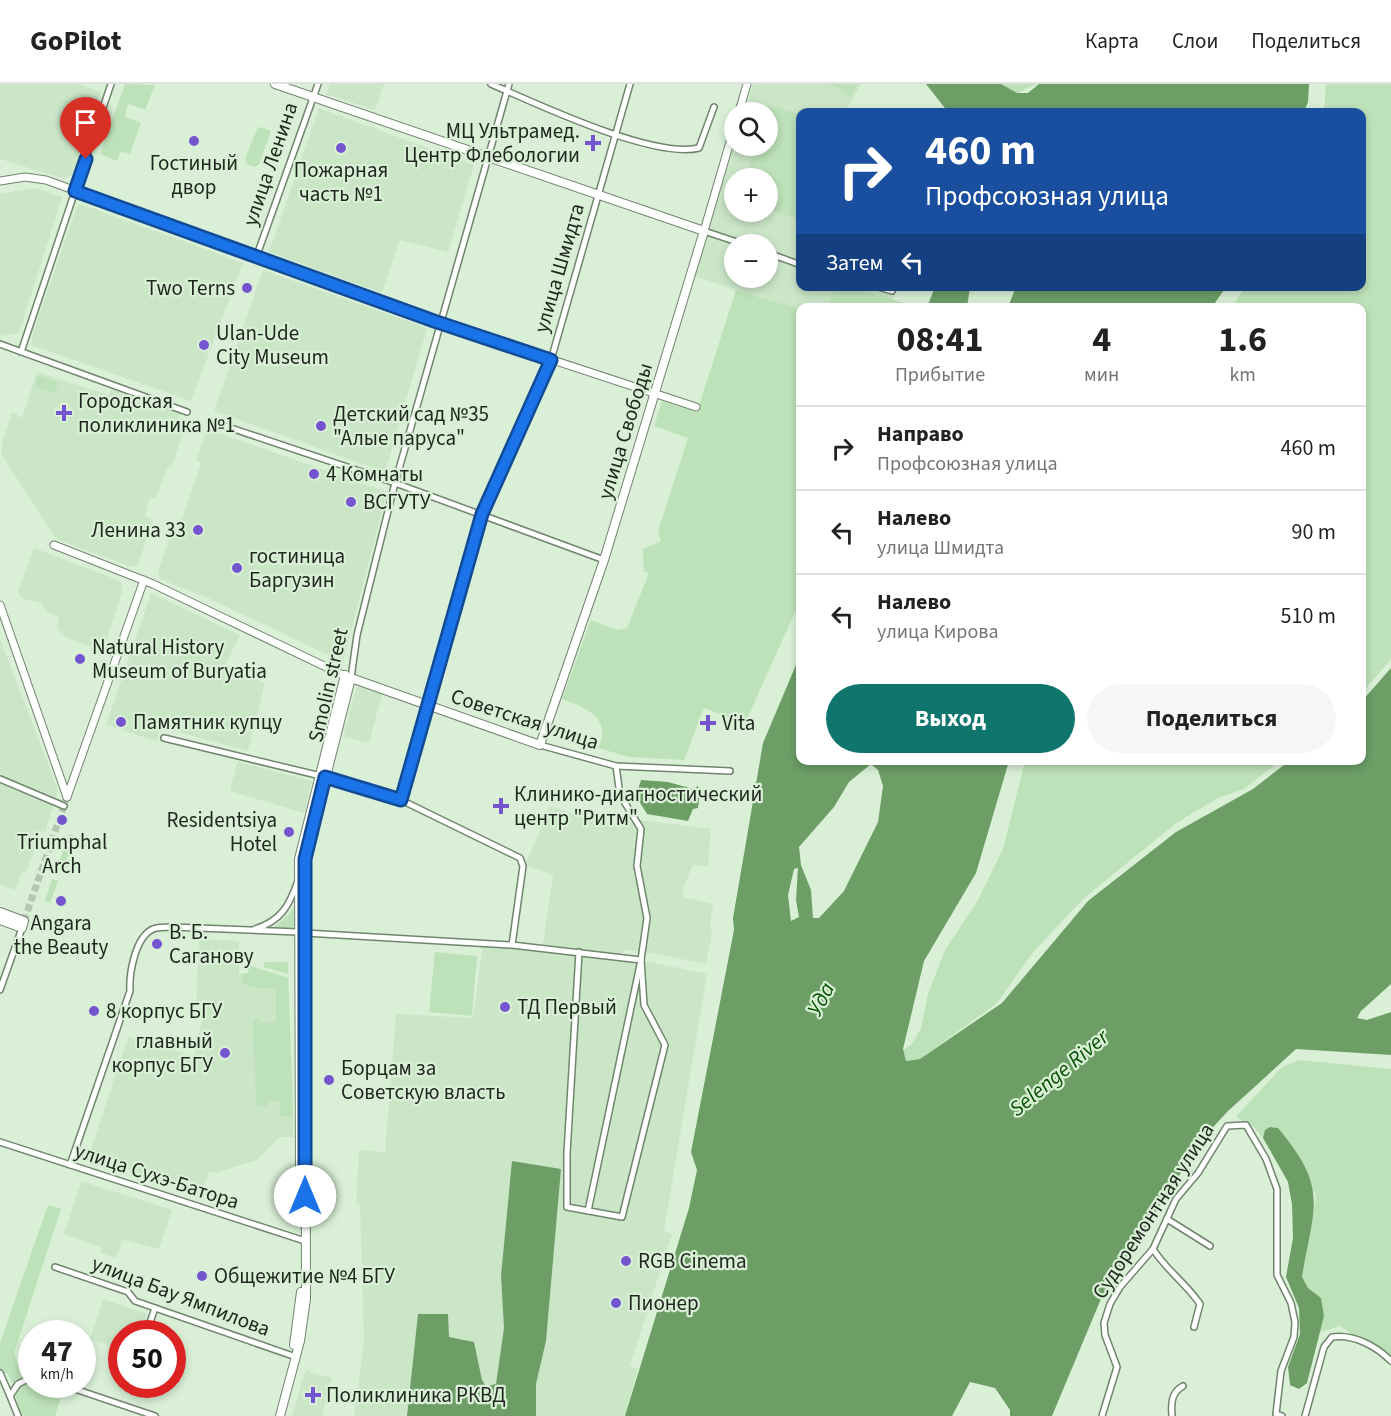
<!DOCTYPE html>
<html lang="ru">
<meta charset="utf-8">
<style>
body{margin:0;font-family:"Source Sans 3",sans-serif;background:#f6f6f6;color:#222;height:100vh;display:flex;flex-direction:column;font-size:22px;white-space:nowrap}
*{box-sizing:border-box;margin:0}
p{font-size:20px;color:#767676}
.icon{flex:none;width:33px;height:33px;fill:none;stroke:currentColor;stroke-width:2;stroke-linecap:round;stroke-linejoin:round}
.map{position:relative;flex:1;overflow:hidden}
.panel{position:absolute;left:796px;top:219px;width:570px;height:462px;display:flex;flex-direction:column;background:#fff;border-radius:12px;box-shadow:0 3px 9px #0003}
.panel>*{flex:none}
.top-card{position:absolute;left:796px;top:24px;width:570px;height:183px;border-radius:12px;box-shadow:0 3px 9px #0003;background:#1a4fa0;color:#fff;overflow:hidden}
.buttons{position:absolute;left:724px;top:18px;display:grid;gap:12px}
.buttons a{display:grid;place-items:center;width:54px;height:54px;border-radius:50%;background:#fff;box-shadow:0 3px 9px #0003;font-size:30px}
.speed{position:absolute;left:18px;top:1236px;display:flex;gap:12px;font-size:30px;font-weight:700;text-align:center}
.speed>*{display:grid;place-content:center;width:78px;height:78px;border-radius:50%;background:#fff;box-shadow:0 3px 9px #0003;line-height:1}
.speed small{font-size:15px;font-weight:400}
.speed .limit{border:9px solid #d22;background:#fff;color:#111}
.pin{position:absolute;display:grid;place-items:center;width:51px;height:51px;color:#fff;margin:-62px -26px;border-radius:50% 50% 50% 0;rotate:-45deg;box-shadow:0 0 6px #0007}
.pin .icon{rotate:45deg}
.me{position:absolute;width:66px;margin:-33px;rotate:0deg;stroke-linejoin:round;filter:drop-shadow(0 0 4px #0008)}
.turn{display:flex;align-items:center;gap:21px;height:126px;padding:0 30px;font-size:27px}
.turn .icon{width:78px;height:78px;stroke-width:2.5}
.turn b{display:block;font-size:42px;line-height:51px}
.then{display:flex;align-items:center;height:57px;padding:0 30px;background:#0003;gap:12px;font-size:22px}
.eta{display:flex;justify-content:space-evenly;align-items:center;height:102px;text-align:center}
.eta b{font-size:36px;font-weight:700;line-height:42px}
.primary-button{display:flex;gap:12px;margin-top:auto;padding:12px 30px}
.primary-button a{flex:1;height:69px;border-radius:36px;background:#0f766e;color:#fff;font-size:24px;font-weight:700;line-height:69px;text-align:center}
.primary-button a+a{background:#f6f6f6;color:#222}
ul{padding:0;list-style:none}
li{display:flex;align-items:center;gap:18px;height:84px;padding:0 30px;border-top:2px solid #e0e0e0}
li div{flex:1}
li b{display:block;font-size:22px}
li em{font-style:normal}
header{display:flex;align-items:center;gap:36px;box-sizing:border-box;height:84px;padding:0 30px;background:#fff;border-bottom:2px solid #e0e0e0}
header strong{font-size:28px}
nav{display:flex;gap:33px;margin-inline-start:auto;font-size:21px}
.map>svg:first-child{display:block}
.built{fill:#cae6c7;fill-rule:evenodd}
.green{fill:#bde1b8}
.water{fill:#6c9e66;fill-rule:evenodd}
.lines{fill:none;stroke-linecap:round;stroke-linejoin:round}
.tertiary-tunnel{stroke:#b4c8b1;stroke-width:7;stroke-dasharray:7 3.5;stroke-linecap:butt}
.minor-casing{stroke:#70856d;stroke-width:8}
.tertiary-casing{stroke:#70856d;stroke-width:9}
.secondary-casing{stroke:#70856d;stroke-width:10}
.minor{stroke:#fff;stroke-width:5}
.tertiary{stroke:#fff;stroke-width:7}
.secondary{stroke:#fff;stroke-width:8}
.route-casing{stroke:#114b97;stroke-width:15}
.route{stroke:#1a73e8;stroke-width:10}
.poi-dot{fill:#7555cf;stroke:#d9f0d6;stroke-width:2}
.labels{text-anchor:middle;dominant-baseline:central;stroke-width:4.5;stroke-linejoin:round;paint-order:stroke}
.poi-label{font-size:21px;fill:#1e261d;stroke:#d9f0d6;text-anchor:start}
.street-label{font-size:21px;fill:#1e261d;stroke:#d9f0d6}
.water-label{font-size:22px;font-style:italic;fill:#065100;stroke:#d9f0d6}
</style>
<header>
<strong>GoPilot</strong>
<nav><a>Карта</a><a>Слои</a><a>Поделиться</a></nav>
</header>
<div class="map">
<svg width="1391" height="1332" viewBox="0 0 1391 1332">
<rect width="100%" height="100%" fill="#d9f0d6"/>
<g class="built">
<path d="M0,0h79l22,8 -28,82 -8,5 -65,-20z"/>
<path d="M330,0h54l-9,26 -49,-16z"/>
<path d="M753,0h108l-14,25 7,3h-53v174l33,1 -6,20 -27,2 -105,-32 -2,-5 41,-128 33,2v-34h-23zM735,94h33v34h-33zM735,160h33v34h-33z"/>
<path d="M319,24l155,57 -26,87 -48,-12 -18,53 -113,-41z"/>
<path d="M35,104l27,9 -43,136 -15,3 -4,-2v-140z"/>
<path d="M81,120l162,59 -52,138 -160,-56 3,-16 40,-114 3,-9z"/>
<path d="M263,186l164,58 -42,144 -171,-61z"/>
<path d="M852,203h46l-5,13z"/>
<path d="M37,288l72,23 2,-6 70,24 -5,15 8,3 -13,37 -3,-1 -13,32 -4,-2 -3,5 -3,14 9,3 -17,47 -6,1 -75,-28 -54,-84v-12l10,-31 10,6z"/>
<path d="M207,345l180,63 -44,170 -133,-63 -50,-20 -2,-7 15,-44 5,2 23,-67 -5,-2z"/>
<path d="M34,464l86,33 3,8 -20,62 -36,-13 -10,-10 2,-11 -12,-5 -6,-9 -20,-5 -3,-7z"/>
<path d="M151,509l89,42 -14,29 39,19 -17,68 -87,-24 -5,14 -50,-16z"/>
<path d="M0,555l58,151 -13,42 -4,-1 -15,42 -4,-1 -7,18 -15,-6z"/>
<path d="M357,601l25,9 -13,49 -26,-6z"/>
<path d="M237,678l75,19 -8,32 -74,-22z"/>
<path d="M550,722l61,20 31,-6 69,9 -3,37 -15,-1 -10,23v9l30,7 -3,20 2,10 -6,30 -54,-11 -25,-3 -8,4 -76,-10 10,-69 -28,-10z"/>
<path d="M199,855l40,2v33l9,-1v-8l40,13 5,111v48h-13l-23,23 -42,13 -6,-2 -8,23 -112,-38 39,-119 66,19 10,-49 -8,-1z"/>
<path d="M483,859l158,17 66,14 -43,257 8,3 -42,132 8,3 -13,47h-89v-32l10,-43 15,-171 -60,106 3,52 -8,56 -10,2 -4,-6 -8,-38 -25,-5 -31,-23 -11,102h-53l10,-74 -4,-137 -4,-1 3,-54 26,2 11,-138 77,4z"/>
<path d="M81,1097l91,29 -13,39 -36,-9 -7,18 -16,-5 2,-5 -38,-14z"/>
<path d="M103,1215l44,15 -8,19 -17,1 -1,16 -31,-11z"/>
<path d="M306,1285l6,4 20,5 -10,38h-30z"/>
</g>
<g class="green">
<path d="M125,0l30,1 -10,25 -17,-6 -3,13 16,6 -11,31 -9,-3 -4,10 -17,-7z"/>
<path d="M830,0h28l-8,13z"/>
<path d="M1001,0h36l-20,9z"/>
<path d="M1326,0h65v575l-29,34v-385l-131,-1 15,-20 116,-1v-174h-38z"/>
<path d="M768,21l33,10 -2,104 -31,-10v-31h-22l10,-32h12v-34h-2z"/>
<path d="M260,43l11,4 -12,34 -5,2 -7,-3 -2,-5 12,-30z"/>
<path d="M834,203h18l52,16 -1,4h-75z"/>
<path d="M736,206l65,19v290l-56,124 -41,-15 -20,52 -55,-3 -31,-9c15,-30 -13,-41 -36,-49l29,-79 26,10 10,-2 22,-55 -5,-2 -1,-22 18,-8 -3,-10 30,-93 -34,-12 8,-25 35,11z"/>
<path d="M38,292l20,7 -3,10 -20,-6z"/>
<path d="M1025,677h255l-36,28 -26,9 -43,26 -91,74 -50,53 -37,52 -77,56 -15,2 -2,-11 9,-6 9,-16 7,-34 17,-44 33,-50 25,-51z"/>
<path d="M69,750l6,2 -10,28 -6,-2z"/>
<path d="M52,795l6,2 -8,22 -5,-2z"/>
<path d="M296,819c1,24 2,27 -24,26l16,-14z"/>
<path d="M435,868l42,4 -5,60 -43,-4z"/>
<path d="M264,878h24v12l-24,-7z"/>
<path d="M248,881l40,13 5,138h-12l-1,-15h-12v5h-12l-3,-87h6v4l17,-1v-34h-18l-16,-4v-10l6,-1z"/>
<path d="M1299,976l92,9v290l-51,-33 -20,6 4,-16 -3,-18 -13,-10 -6,-10 14,-82 -38,-68 -8,-1 -5,3 -2,8 -9,-11 -18,-10 46,-50z"/>
<path d="M48,1121l13,4 -47,144 4,13 6,2 8,16 30,10 -7,22h-34c-3,-11 -8,-35 -14,-43l-3,1 -4,-4v-27z"/>
</g>
<g class="water">
<path d="M926,0h75l16,9h11l11,-9h270l-1,18 -4,10h-356z"/>
<path d="M935,203h35l-3,20h-40z"/>
<path d="M1016,203v-1l210,1 -14,20h-204z"/>
<path d="M801,569v107l208,1 -33,112 -52,88 -21,88 3,12 14,-2 82,-56 86,-102 88,-69 77,-43 36,-28 73,-1v-59l29,-33v316l-30,27 -4,7 10,2 24,-8v43l-95,-6 -68,62 -24,26 -101,157 -51,122h-42v-6l-15,-22 -25,-6 -18,34h-327l64,-208 8,-38 -6,-18 43,-222 -1,-12 30,-175zM871,680l7,6 5,16 -5,36 -34,69 -25,27h-6l-2,-28 -10,-25 -2,-18 35,-40 15,-25zM798,784l-2,32 3,17 -8,4 -3,-26 6,-26z"/>
<path d="M641,696l27,2 25,7 5,-3 2,6 -2,16 -5,1 -5,12 -41,-7 -11,-18z"/>
<path d="M1270,1043l8,1c51,61 36,77 24,149l6,11 13,10 3,18 -17,67 -8,6 -9,-4 -2,-18 12,-33 -1,-26 -13,-31 7,-39 -1,-34 -4,-22 -25,-44 2,-8z"/>
<path d="M512,1077l49,8 -15,172 -10,43v32h-129l11,-102h30l1,23 25,5 8,38 4,6 10,-2 8,-56 -3,-52z"/>
</g>
<g class="lines">
<path class="tertiary-tunnel" d="M24,837l43,-124"/>
<g class="minor-casing">
<g id="minor">
<path d="M491,0c46,20 162,75 208,64l15,-41"/>
<path d="M704,147l39,13"/>
<path d="M768,169l33,12"/>
<path d="M257,171l61,-171"/>
<path d="M875,202l17,5"/>
<path d="M0,260l187,68"/>
<path d="M21,268l90,-268"/>
<path d="M210,337l185,62 209,77"/>
<path d="M351,594l6,-43 38,-152 114,-399"/>
<path d="M164,654l161,39 76,23 119,58 3,8 -11,79"/>
<path d="M540,661l76,21 114,5"/>
<path d="M0,695l64,27"/>
<path d="M401,716l25,-95 56,-191 69,-154 79,-276"/>
<path d="M255,845c26,-8 34,-23 43,-48"/>
<path d="M305,849l207,12 129,15"/>
<path d="M579,868l-12,201v54l55,10 43,-172 -21,-40 -3,-45"/>
<path d="M0,906l22,-62"/>
<path d="M0,1058l305,99"/>
<path d="M70,1081l60,-174c-1,-17 5,-54 23,-62 5,-2 14,-2 19,-2l126,5"/>
<path d="M588,1127l53,-251 6,-42 -10,-52 4,-37 -21,-34 -4,-29"/>
<path d="M1167,1135l43,27"/>
<path d="M1153,1165c13,21 33,34 47,55l-6,23"/>
<path d="M55,1183l73,25 7,9 161,56"/>
<path d="M146,1250l9,-26"/>
<path d="M0,1289l10,23 8,-12 14,-7"/>
<path d="M60,1300l95,32"/>
<path d="M10,1312l8,20"/>
<path d="M1102,1332l15,-49 -12,-32 -1,-12 6,-19 10,-17 33,-38 23,-50 22,-26 29,-47 19,-1 20,34 11,30v86l14,28 4,19 -1,15 -13,34 -5,43 6,2"/>
<path d="M1172,1332c-1,-13 -1,-23 11,-30"/>
<path d="M1305,1332l19,-69 8,-10c22,-3 44,9 59,24"/>
</g>
</g>
<g class="tertiary-casing">
<g id="tertiary">
<path d="M739,28l8,-28"/>
<path d="M0,97l25,-4 21,3 394,143 256,84"/>
<path d="M704,147l31,-106"/>
<path d="M54,461l99,39 196,94"/>
<path d="M0,521l67,192"/>
<path d="M67,713l77,-217"/>
</g>
</g>
<g class="secondary-casing">
<g id="secondary">
<path d="M275,0l429,147 -100,329 -64,185 -189,-67 -46,181 1,440 -6,42 -20,75"/>
<path d="M0,828l24,9 -2,7 -22,-8"/>
<path d="M300,1085l-1,-310 46,-184"/>
<path d="M294,1261l7,-53"/>
</g>
</g>
<use href="#minor" class="minor"/>
<use href="#tertiary" class="tertiary"/>
<use href="#secondary" class="secondary"/>
</g>
<g class="lines">
<g class="route-casing">
<path id="route" d="M86,75l-11,32 359,130 117,39 -69,154 -81,286 -76,-23 -20,82v337"/>
</g>
<use href="#route" class="route"/>
</g>
<g class="poi-dot">
<circle cx="194" cy="57" r="6"/>
<path d="M590 50h6v6h6v6h-6v6h-6v-6h-6v-6h6z"/>
<circle cx="341" cy="64" r="6"/>
<circle cx="247" cy="204" r="6"/>
<circle cx="204" cy="261" r="6"/>
<path d="M61 320h6v6h6v6h-6v6h-6v-6h-6v-6h6z"/>
<circle cx="321" cy="342" r="6"/>
<circle cx="314" cy="390" r="6"/>
<circle cx="351" cy="418" r="6"/>
<circle cx="198" cy="446" r="6"/>
<circle cx="237" cy="484" r="6"/>
<circle cx="80" cy="575" r="6"/>
<circle cx="121" cy="638" r="6"/>
<path d="M705 630h6v6h6v6h-6v6h-6v-6h-6v-6h6z"/>
<path d="M498 713h6v6h6v6h-6v6h-6v-6h-6v-6h6z"/>
<circle cx="62" cy="736" r="6"/>
<circle cx="289" cy="748" r="6"/>
<circle cx="61" cy="817" r="6"/>
<circle cx="157" cy="860" r="6"/>
<circle cx="505" cy="923" r="6"/>
<circle cx="94" cy="927" r="6"/>
<circle cx="225" cy="969" r="6"/>
<circle cx="329" cy="996" r="6"/>
<circle cx="626" cy="1177" r="6"/>
<circle cx="202" cy="1192" r="6"/>
<circle cx="616" cy="1219" r="6"/>
<path d="M310 1302h6v6h6v6h-6v6h-6v-6h-6v-6h6z"/>
</g>
<g class="labels">
<g class="poi-label">
<text x="580" y="47" text-anchor="end">МЦ Ультрамед.<tspan x="580" dy="24">Центр Флебологии</tspan></text>
<text x="194" y="79" text-anchor="middle">Гостиный<tspan x="194" dy="24">двор</tspan></text>
<text x="341" y="86" text-anchor="middle">Пожарная<tspan x="341" dy="24">часть №1</tspan></text>
<text x="235" y="204" text-anchor="end">Two Terns</text>
<text x="216" y="249">Ulan-Ude<tspan x="216" dy="24">City Museum</tspan></text>
<text x="78" y="317">Городская<tspan x="78" dy="24">поликлиника №1</tspan></text>
<text x="333" y="330">Детский сад №35<tspan x="333" dy="24">"Алые паруса"</tspan></text>
<text x="326" y="390">4 Комнаты</text>
<text x="363" y="418">ВСГУТУ</text>
<text x="186" y="446" text-anchor="end">Ленина 33</text>
<text x="249" y="472">гостиница<tspan x="249" dy="24">Баргузин</tspan></text>
<text x="92" y="563">Natural History<tspan x="92" dy="24">Museum of Buryatia</tspan></text>
<text x="133" y="638">Памятник купцу</text>
<text x="722" y="639">Vita</text>
<text x="514" y="710">Клинико-диагностический<tspan x="514" dy="24">центр "Ритм"</tspan></text>
<text x="277" y="736" text-anchor="end">Residentsiya<tspan x="277" dy="24">Hotel</tspan></text>
<text x="62" y="758" text-anchor="middle">Triumphal<tspan x="62" dy="24">Arch</tspan></text>
<text x="61" y="839" text-anchor="middle">Angara<tspan x="61" dy="24">the Beauty</tspan></text>
<text x="169" y="848">В. Б.<tspan x="169" dy="24">Саганову</tspan></text>
<text x="517" y="923">ТД Первый</text>
<text x="106" y="927">8 корпус БГУ</text>
<text x="213" y="957" text-anchor="end">главный<tspan x="213" dy="24">корпус БГУ</tspan></text>
<text x="341" y="984">Борцам за<tspan x="341" dy="24">Советскую власть</tspan></text>
<text x="638" y="1177">RGB Cinema</text>
<text x="214" y="1192">Общежитие №4 БГУ</text>
<text x="628" y="1219">Пионер</text>
<text x="326" y="1311">Поликлиника РКВД</text>
</g>
<g class="street-label">
<text transform="translate(270 80) rotate(-71)">улица Ленина</text>
<text transform="translate(559 184) rotate(-74)">улица Шмидта</text>
<text transform="translate(625 347) rotate(-73)">улица Свободы</text>
<text transform="translate(328 601) rotate(-77)">Smolin street</text>
<text transform="translate(525 635) rotate(18)">Советская улица</text>
<text transform="translate(157 1092) rotate(18)">улица Сухэ-Батора</text>
<text transform="translate(1153 1127) rotate(-57)">Судоремонтная улица</text>
<text transform="translate(181 1212) rotate(21)">улица Бау Ямпилова</text>
</g>
<g class="water-label">
<text transform="translate(821 915) rotate(-63)">Уда</text>
<text transform="translate(1059 989) rotate(-40)">Selenge River</text>
</g>
</g>
</svg>
<div class="buttons">
<a><svg class="icon" aria-label="search" viewBox="0 0 24 24"><circle cx="10" cy="10" r="6"/><path d="M15 15l6 6"/></svg></a>
<a>+</a>
<a>−</a>
</div>
<div class="speed"><div>47<small>km/h</small></div><div class="limit">50</div></div>
<div class="pin" style="left:86px;top:75px;background:#d93025"><svg class="icon" aria-label="arrive" viewBox="0 0 24 24"><path d="M6 21V4h12l-3 4 3 4H6"/></svg></div>
<svg class="me" style="left:305px;top:1112px" viewBox="-20 -20 40 40"><circle r="19" fill="#fff"/><path d="M0-13L10 11 0 6-10 11z" fill="#1a73e8"/></svg>
<div class="top-card">
<div class="turn"><svg class="icon" aria-label="right" viewBox="0 0 24 24"><path d="M7 20v-9h11M14 6l5 5-5 5"/></svg><div><b>460 m</b>Профсоюзная улица</div></div>
<div class="then">Затем<svg class="icon" aria-label="left" viewBox="0 0 24 24"><path d="M17 20v-9H6M10 6l-5 5 5 5"/></svg></div>
</div>
<section class="panel">
<div class="eta">
<div><b>08:41</b><p>Прибытие</p></div>
<div><b>4</b><p>мин</p></div>
<div><b>1.6</b><p>km</p></div>
</div>
<ul>
<li><svg class="icon" aria-label="right" viewBox="0 0 24 24"><path d="M7 20v-9h11M14 6l5 5-5 5"/></svg><div><b>Направо</b><p>Профсоюзная улица</p></div><em>460 m</em></li>
<li><svg class="icon" aria-label="left" viewBox="0 0 24 24"><path d="M17 20v-9H6M10 6l-5 5 5 5"/></svg><div><b>Налево</b><p>улица Шмидта</p></div><em>90 m</em></li>
<li><svg class="icon" aria-label="left" viewBox="0 0 24 24"><path d="M17 20v-9H6M10 6l-5 5 5 5"/></svg><div><b>Налево</b><p>улица Кирова</p></div><em>510 m</em></li>
</ul>
<div class="primary-button"><a>Выход</a><a>Поделиться</a></div>
</section>
</div>
